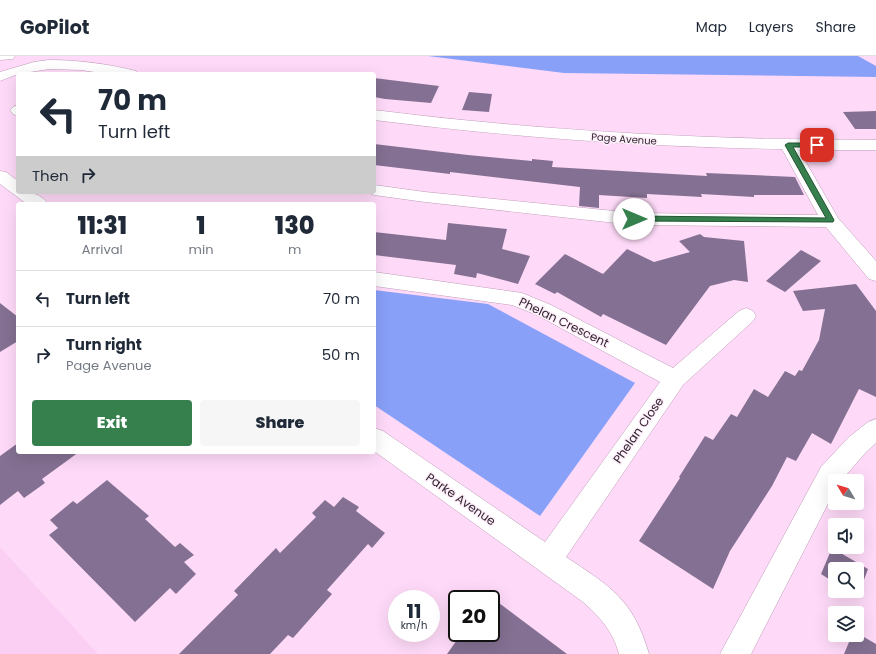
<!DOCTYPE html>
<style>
body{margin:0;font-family:Poppins,sans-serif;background:#f6f6f7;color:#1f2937;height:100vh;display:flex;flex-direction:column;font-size:15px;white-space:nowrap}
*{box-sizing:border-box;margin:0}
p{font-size:13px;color:#747a83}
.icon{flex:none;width:22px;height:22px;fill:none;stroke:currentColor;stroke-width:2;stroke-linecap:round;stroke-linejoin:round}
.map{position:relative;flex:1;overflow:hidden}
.drawer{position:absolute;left:16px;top:146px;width:360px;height:252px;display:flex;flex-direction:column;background:#fff;border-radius:4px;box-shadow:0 4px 16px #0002}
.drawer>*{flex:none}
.guide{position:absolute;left:16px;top:16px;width:360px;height:122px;border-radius:4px;box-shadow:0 4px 16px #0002;background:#fff;color:#1f2937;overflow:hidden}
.needle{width:26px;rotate:308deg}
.fabs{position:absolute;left:828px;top:418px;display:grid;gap:8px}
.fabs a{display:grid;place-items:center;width:36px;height:36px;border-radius:4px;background:#fff;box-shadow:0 4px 16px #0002;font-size:20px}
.speed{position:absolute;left:388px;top:534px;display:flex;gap:8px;font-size:20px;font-weight:700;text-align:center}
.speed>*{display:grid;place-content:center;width:52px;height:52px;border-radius:50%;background:#fff;box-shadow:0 4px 16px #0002;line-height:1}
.speed small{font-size:10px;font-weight:400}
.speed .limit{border:2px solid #111;border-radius:6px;background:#fff;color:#111}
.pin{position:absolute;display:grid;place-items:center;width:34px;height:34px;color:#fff;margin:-17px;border-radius:8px;box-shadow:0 2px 6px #0006}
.me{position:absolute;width:44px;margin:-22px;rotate:90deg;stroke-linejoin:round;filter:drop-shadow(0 0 3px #0008)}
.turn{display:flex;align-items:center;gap:14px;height:84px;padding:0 16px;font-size:18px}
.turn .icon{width:52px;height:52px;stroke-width:2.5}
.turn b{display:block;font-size:28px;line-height:34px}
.then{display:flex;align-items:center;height:38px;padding:0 16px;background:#0003;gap:8px;font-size:15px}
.eta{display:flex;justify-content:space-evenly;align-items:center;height:68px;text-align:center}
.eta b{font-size:24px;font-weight:800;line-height:28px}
.action{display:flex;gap:8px;margin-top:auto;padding:8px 16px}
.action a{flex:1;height:46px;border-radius:4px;background:#36804e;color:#fff;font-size:16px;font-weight:800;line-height:46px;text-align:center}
.action a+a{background:#f6f6f7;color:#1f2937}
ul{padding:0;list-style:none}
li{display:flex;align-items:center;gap:12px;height:56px;padding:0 16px;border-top:1px solid #e0e1e3}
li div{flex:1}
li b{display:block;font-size:15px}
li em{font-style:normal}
header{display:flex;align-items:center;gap:24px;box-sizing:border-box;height:56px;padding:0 20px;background:#fff;border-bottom:1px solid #e0e1e3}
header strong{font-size:19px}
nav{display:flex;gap:22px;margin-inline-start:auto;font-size:14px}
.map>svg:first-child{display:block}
.built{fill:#facff3}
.forest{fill:#89a0f9}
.building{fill:#847092}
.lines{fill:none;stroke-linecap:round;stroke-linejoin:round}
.minor-casing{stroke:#be9bb8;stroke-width:1}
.minor{fill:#fff;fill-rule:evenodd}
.route{fill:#36804e;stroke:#235333}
.labels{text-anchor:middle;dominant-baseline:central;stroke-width:3;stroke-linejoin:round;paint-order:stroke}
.far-street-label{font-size:10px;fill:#31242f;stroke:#feeffb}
.street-label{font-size:12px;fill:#31242f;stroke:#feeffb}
</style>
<header>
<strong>GoPilot</strong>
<nav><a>Map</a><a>Layers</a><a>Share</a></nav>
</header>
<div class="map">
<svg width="876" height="598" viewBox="0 0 876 598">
<rect width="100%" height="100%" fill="#fedaf8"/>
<path class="built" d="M0,491l98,107h-98z"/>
<g class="forest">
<path d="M428,0h430l18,10v11l-312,-4z"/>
<path d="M374,234l114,14 147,79 -95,133 -166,-111z"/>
</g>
<g class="building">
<path d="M374,22l65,8 -8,17 -46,-4 -11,-2z"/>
<path d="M469,36l23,2 -3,18 -27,-2z"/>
<path d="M876,55v18h-21l-12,-17z"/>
<path d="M374,88l94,11 64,6v-2l21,2 -1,6 155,9 -1,-3 89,4 9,18h-50v2l-53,-3 1,3 -55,-3v4l-48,-3v13l-20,-2 1,-19 -130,-15v2l-76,-9z"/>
<path d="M448,167l59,6 -5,20 28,7 -12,28 -41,-11 -1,5 -22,-4 2,-9 -82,-10v-23l72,8z"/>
<path d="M700,178l4,3 40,4 4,41 -14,-2 -24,6 -44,59 -63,-31 -2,3 -44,-25 -2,2 -20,-10 30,-30 38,20 24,-25 27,13 36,-10 -11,-11z"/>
<path d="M801,194l20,11 -36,31 -19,-11z"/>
<path d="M856,228l20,27v86l-17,-8 -28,55 -19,-11 -16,28 -9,-4 -15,29 -42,65 -17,38 -74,-48 41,-63 -1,-1 26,-41 8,4 18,-26 6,3 17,-28 14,8 17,-26 10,5 4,-6 3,1 17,-31 6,-31 -22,2 -10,-20z"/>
<path d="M0,247l18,14v24l-18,11z"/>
<path d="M18,387v9h61l-37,27 3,4 -21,15 -6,-7 -18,14v-49z"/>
<path d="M107,424l42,36 -4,3 30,28 5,-4 14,12 -10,7 12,12 -20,20 -6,-6 -35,34 -86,-87 9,-7 -8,-8 23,-19 4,3z"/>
<path d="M343,441l16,10 -3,4 29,22 -13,15 -4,-4 -41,46 5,4 -39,44 -5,-3 -18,19h-91l59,-59 -4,-4 42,-43 4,5 36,-36 -4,-4 13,-13 9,7z"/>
<path d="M832,492l36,21 -10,27 -9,-5h8v-22h-22v14l-14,-9z"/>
<path d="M491,541l76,57h-120l15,-21h29z"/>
<path d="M857,577l19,11v10h-32l8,-19h5z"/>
</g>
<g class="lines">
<g class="minor-casing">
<g id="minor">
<path d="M0,0h15l-2,3 -13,1z"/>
<path d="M49,4c30,0 59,4 87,11l2,3h-30l-27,-4 -32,-1 -31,5 -18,7v-9l34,-10z"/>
<path d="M18,49v11l-5,-2 -3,-4 3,-3z"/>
<path d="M374,54c167,21 334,30 502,30v10h-77l39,68 38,43v20l-7,-2 -43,-52 -192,-2 -209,-23 -51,-7 -7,-3h7v-7l51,7 209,21 184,2 -36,-66c-137,-2 -272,-12 -408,-29z"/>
<path d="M0,115l6,1 12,9v11c12,0 22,1 30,12h-21l-27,-20z"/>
<path d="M374,216l148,21 29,12 122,63 66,-57 7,-3 7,3 3,5 -3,5 -70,64 -117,172c45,30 67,42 83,97h-30c-6,-23 -19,-37 -36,-52l-209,-151v-23l9,3 162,111 115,-160 -123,-67 -25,-10 -138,-19z"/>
<path d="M876,363v24l-10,9 -25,29h-6v9l-84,164h-31l101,-187 27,-29 20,-16z"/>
</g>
</g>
<use href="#minor" class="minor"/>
</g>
<path class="route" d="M788,87h29l4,2 -4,2h-24l41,73 -1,2 -199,-1 -4,-2 4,-3 192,2 -41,-73z"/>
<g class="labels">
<g class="far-street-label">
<text transform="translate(624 83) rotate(4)">Page Avenue</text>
</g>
<g class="street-label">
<text transform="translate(564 266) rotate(26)">Phelan Crescent</text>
<text transform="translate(638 374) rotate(-55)">Phelan Close</text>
<text transform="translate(461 443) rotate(35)">Parke Avenue</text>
</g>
</g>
</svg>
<div class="fabs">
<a><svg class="needle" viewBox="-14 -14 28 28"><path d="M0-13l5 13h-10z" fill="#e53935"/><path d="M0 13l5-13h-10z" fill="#747a83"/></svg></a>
<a><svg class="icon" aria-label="sound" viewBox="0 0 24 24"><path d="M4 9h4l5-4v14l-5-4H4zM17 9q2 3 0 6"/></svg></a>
<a><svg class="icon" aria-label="search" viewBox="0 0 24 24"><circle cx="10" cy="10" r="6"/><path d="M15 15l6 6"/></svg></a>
<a><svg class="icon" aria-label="layers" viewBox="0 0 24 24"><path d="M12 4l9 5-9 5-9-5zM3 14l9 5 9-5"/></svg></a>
</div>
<div class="speed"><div>11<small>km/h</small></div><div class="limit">20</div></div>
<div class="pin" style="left:817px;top:89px;background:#d93025"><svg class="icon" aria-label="arrive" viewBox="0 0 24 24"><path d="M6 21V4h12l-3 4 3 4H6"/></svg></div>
<svg class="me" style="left:634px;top:163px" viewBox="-20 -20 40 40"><circle r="19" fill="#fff"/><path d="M0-13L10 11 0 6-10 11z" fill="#36804e"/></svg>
<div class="guide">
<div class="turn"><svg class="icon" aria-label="left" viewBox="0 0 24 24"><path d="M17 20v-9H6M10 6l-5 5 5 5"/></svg><div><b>70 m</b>Turn left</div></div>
<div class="then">Then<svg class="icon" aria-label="right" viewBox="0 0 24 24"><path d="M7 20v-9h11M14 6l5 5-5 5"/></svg></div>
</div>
<section class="drawer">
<div class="eta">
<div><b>11:31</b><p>Arrival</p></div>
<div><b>1</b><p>min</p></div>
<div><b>130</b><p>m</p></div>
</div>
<ul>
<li><svg class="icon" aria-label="left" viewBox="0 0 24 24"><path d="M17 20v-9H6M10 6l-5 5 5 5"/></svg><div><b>Turn left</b></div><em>70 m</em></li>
<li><svg class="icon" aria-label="right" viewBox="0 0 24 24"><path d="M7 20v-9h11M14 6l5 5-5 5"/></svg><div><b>Turn right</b><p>Page Avenue</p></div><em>50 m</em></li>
</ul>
<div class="action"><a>Exit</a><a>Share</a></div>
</section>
</div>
